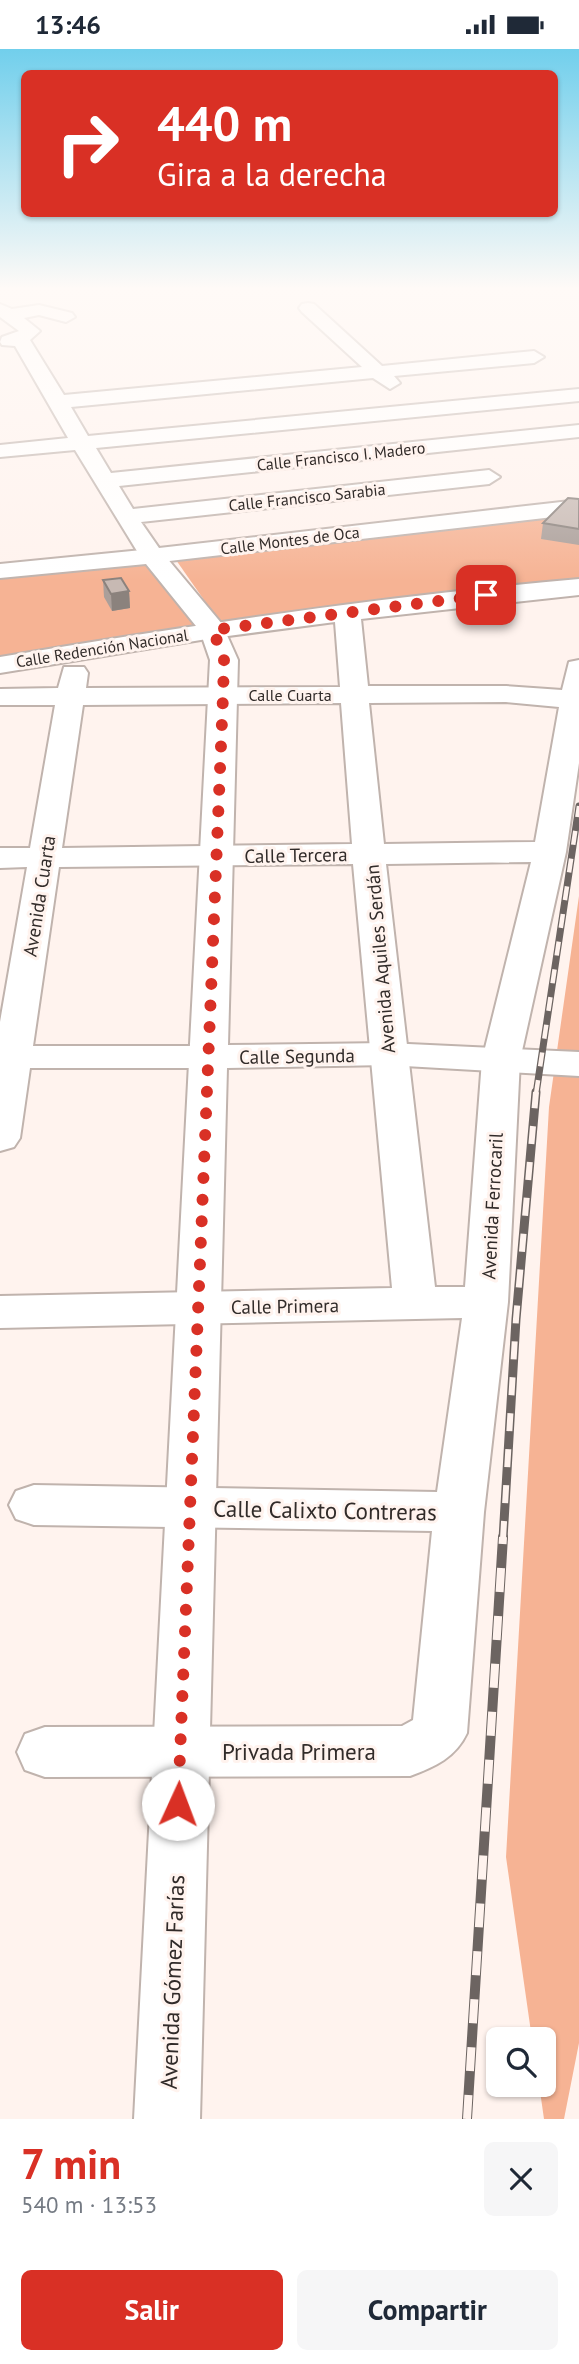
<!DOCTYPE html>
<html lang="es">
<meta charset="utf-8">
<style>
body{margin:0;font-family:"PT Sans",sans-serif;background:#f6f6f7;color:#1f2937;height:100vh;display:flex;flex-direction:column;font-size:26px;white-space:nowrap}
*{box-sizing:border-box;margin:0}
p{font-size:23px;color:#747a83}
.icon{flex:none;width:38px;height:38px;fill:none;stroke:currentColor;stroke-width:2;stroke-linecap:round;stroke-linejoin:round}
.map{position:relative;height:2070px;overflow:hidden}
.drawer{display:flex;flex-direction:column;background:#fff;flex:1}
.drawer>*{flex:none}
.top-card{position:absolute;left:21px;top:21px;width:537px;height:147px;border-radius:10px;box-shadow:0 2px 5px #0004;background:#d93025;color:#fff;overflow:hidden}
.buttons{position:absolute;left:486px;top:1978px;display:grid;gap:14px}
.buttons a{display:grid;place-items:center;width:70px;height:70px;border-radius:10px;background:#fff;box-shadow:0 2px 5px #0004;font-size:35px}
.pin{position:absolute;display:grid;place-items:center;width:60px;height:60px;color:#fff;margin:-30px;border-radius:14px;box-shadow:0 4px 10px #0006}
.me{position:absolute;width:77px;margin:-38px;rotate:2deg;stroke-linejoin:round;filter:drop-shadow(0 0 5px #0008)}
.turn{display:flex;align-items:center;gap:24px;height:147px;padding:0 21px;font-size:32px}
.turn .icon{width:91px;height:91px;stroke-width:2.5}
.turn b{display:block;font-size:49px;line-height:60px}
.round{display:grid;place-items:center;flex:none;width:74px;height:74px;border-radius:10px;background:#f6f6f7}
.summary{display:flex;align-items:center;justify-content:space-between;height:119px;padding:0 21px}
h1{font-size:42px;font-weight:700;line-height:52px;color:#d93025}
.primary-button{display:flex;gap:14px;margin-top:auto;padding:14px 21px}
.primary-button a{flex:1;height:80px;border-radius:10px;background:#d93025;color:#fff;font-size:28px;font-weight:700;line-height:80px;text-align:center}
.primary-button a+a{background:#f6f6f7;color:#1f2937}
.status{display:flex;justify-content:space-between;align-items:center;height:49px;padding:0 35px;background:#fff;direction:ltr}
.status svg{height:19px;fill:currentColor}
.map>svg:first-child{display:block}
.green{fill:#f6b394}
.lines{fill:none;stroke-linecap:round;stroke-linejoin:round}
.minor-casing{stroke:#c0b3ad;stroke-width:4}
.major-casing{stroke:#c0b3ad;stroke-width:4}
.minor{fill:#fff;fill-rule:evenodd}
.major{fill:#fff;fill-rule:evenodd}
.rail-far2-casing{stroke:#6c6461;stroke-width:7}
.rail-far1-casing{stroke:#6c6461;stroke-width:9}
.rail-casing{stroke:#6c6461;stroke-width:10}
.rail-far2{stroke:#fff3ee;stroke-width:4.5;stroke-dasharray:14;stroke-linecap:butt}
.rail-far1{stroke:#fff3ee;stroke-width:6;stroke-dasharray:18;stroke-linecap:butt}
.rail{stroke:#fff3ee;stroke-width:8;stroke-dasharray:24;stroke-linecap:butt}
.wall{fill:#ab9f9a}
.shaded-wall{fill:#8b827d}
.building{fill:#c7b9b3;stroke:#8b827d;stroke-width:2}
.route{stroke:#d93025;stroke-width:12;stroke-dasharray:0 21.6}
.labels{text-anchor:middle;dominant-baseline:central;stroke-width:6;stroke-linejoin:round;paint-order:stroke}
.far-street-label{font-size:16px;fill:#312b29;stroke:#fff3ee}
.street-label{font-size:19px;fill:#312b29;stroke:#fff3ee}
.near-street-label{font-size:23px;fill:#312b29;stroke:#fff3ee}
</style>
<div class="status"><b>13:46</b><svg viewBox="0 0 49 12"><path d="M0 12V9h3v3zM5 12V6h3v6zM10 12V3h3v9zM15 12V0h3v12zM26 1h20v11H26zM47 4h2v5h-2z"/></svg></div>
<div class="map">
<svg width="579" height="2070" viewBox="0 0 579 2070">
<rect width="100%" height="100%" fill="#fff3ee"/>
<g class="green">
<path d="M579,459v76l-354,46 -49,-70z"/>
<path d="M150,509l58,72 -208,32v-89z"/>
<path d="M579,847v1147l-15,76h-20l-5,-35h5v-45h-12l-26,-182 43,-750z"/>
</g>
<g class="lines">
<g class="minor-casing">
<g id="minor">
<path d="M308,254l6,1 68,62 152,-15 10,6 -10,6 -140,13 6,7 -10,6 -17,-11 -302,29 17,29 491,-47v12l-483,47 15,25 468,-48v12l-460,49 14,23 356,-39 11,7 -11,7 -348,38 18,26 420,-48v14l-427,49 -9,-2 -3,-5 -65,-106 -75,7v-12l68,-7 -53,-92 -13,-1 -2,-3 2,-5 17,-6 -19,-14v-13l12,5 27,-4 33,8 3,4 -9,5 -27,-7 -15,3 16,13 -10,9 34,55 298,-28 -60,-55 -3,-4 3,-4z"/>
<path d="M579,530v16l-218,24 7,67h138l56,4 7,-28 10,-2v103l-13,89 -46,208 -12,242 -24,210 -17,221c-11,24 -32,34 -57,43l-365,1 -20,-7 -8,-18 8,-18 20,-7 357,-1 11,-6 19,-189 -398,-6 -18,-6 -7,-14 7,-14 18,-6 403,7 25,-174 -462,10v-32l392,-8 -39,-424 -294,3 -26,179h177l13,3 6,8 -6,8 -13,3h-180l-10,70 -6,9 -14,4v-129l27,-155 -27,1v-20h30l25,-143h-55v-16l58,-1 6,-21h20l4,6 -2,15 254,-1 -5,-65 -122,16 -213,35v-16c192,-32 385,-61 579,-78zM506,653l53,5 -24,135 -151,2 -15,-141zM341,654l11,141 -290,4 21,-143zM531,813l-49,198 -17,227h-30l-49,-423z"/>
</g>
</g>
<g class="major-casing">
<path id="major" d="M152,500l9,2 61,73 16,36 -10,385 159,-2 192,9v24l-192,-11 -160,3 -27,1051h-66l76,-1459 -10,-29 -54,-67 -146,14v-14z"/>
</g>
<use href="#minor" class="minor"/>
<use href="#major" class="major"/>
<g class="rail-far2-casing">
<path id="rail-far2" d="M536,1045l43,-288"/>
</g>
<g class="rail-far1-casing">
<path id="rail-far1" d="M503,1490l13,-220 20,-227"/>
</g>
<g class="rail-casing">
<path id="rail" d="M467,2070l36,-582"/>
</g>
<use href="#rail-far2" class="rail-far2"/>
<use href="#rail-far1" class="rail-far1"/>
<use href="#rail" class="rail"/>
</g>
<g class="wall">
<path d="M579,450v46l-38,-6 2,-16z"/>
<path d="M103,531l26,11 1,17 -18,3 -8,-14z"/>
</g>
<path class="shaded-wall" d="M129,542l1,17 -18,3 -1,-17z"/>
<g class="building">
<path d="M568,449l11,1v30l-36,-6z"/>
<path d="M121,529l8,13 -18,3 -8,-14z"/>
</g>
<linearGradient id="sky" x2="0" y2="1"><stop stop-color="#71cfec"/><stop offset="0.45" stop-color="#fffaf7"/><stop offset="1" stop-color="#fffaf7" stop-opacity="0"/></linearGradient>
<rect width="579" height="532" fill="url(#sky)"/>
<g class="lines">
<path class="route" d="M178,1755l45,-1108 1,-36 -11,-30 273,-35"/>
</g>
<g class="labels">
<g class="far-street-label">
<text transform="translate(341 407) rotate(-6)">Calle Francisco I. Madero</text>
<text transform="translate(307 448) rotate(-6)">Calle Francisco Sarabia</text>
<text transform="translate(290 491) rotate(-7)">Calle Montes de Oca</text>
<text transform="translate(102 599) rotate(-9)">Calle Redención Nacional</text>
<text x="290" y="646">Calle Cuarta</text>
</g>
<g class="street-label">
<text transform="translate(296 806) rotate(-1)">Calle Tercera</text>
<text transform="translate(39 847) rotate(-81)">Avenida Cuarta</text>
<text transform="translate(380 910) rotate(-95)">Avenida Aquiles Serdán</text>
<text transform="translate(297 1007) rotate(-1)">Calle Segunda</text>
<text transform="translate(492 1157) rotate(-87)">Avenida Ferrocaril</text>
<text transform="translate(285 1257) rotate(-1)">Calle Primera</text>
</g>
<g class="near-street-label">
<text transform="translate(325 1461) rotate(1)">Calle Calixto Contreras</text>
<text x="299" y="1702">Privada Primera</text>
<text transform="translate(172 1933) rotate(-88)">Avenida Gómez Farías</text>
</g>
</g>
</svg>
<div class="buttons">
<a><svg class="icon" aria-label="search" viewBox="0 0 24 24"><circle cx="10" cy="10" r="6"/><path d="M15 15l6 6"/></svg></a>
</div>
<div class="pin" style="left:486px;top:546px;background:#d93025"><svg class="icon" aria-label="arrive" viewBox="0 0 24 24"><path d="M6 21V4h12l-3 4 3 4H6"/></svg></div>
<svg class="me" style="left:178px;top:1755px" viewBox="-20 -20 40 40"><circle r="19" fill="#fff"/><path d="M0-13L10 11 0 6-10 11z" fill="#d93025"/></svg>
<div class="top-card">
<div class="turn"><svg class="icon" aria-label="right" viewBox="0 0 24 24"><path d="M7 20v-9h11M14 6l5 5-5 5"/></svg><div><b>440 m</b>Gira a la derecha</div></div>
</div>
</div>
<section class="drawer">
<div class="summary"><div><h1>7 min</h1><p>540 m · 13:53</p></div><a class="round"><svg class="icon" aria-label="close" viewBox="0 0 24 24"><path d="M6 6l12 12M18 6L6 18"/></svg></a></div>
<div class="primary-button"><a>Salir</a><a>Compartir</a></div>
</section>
